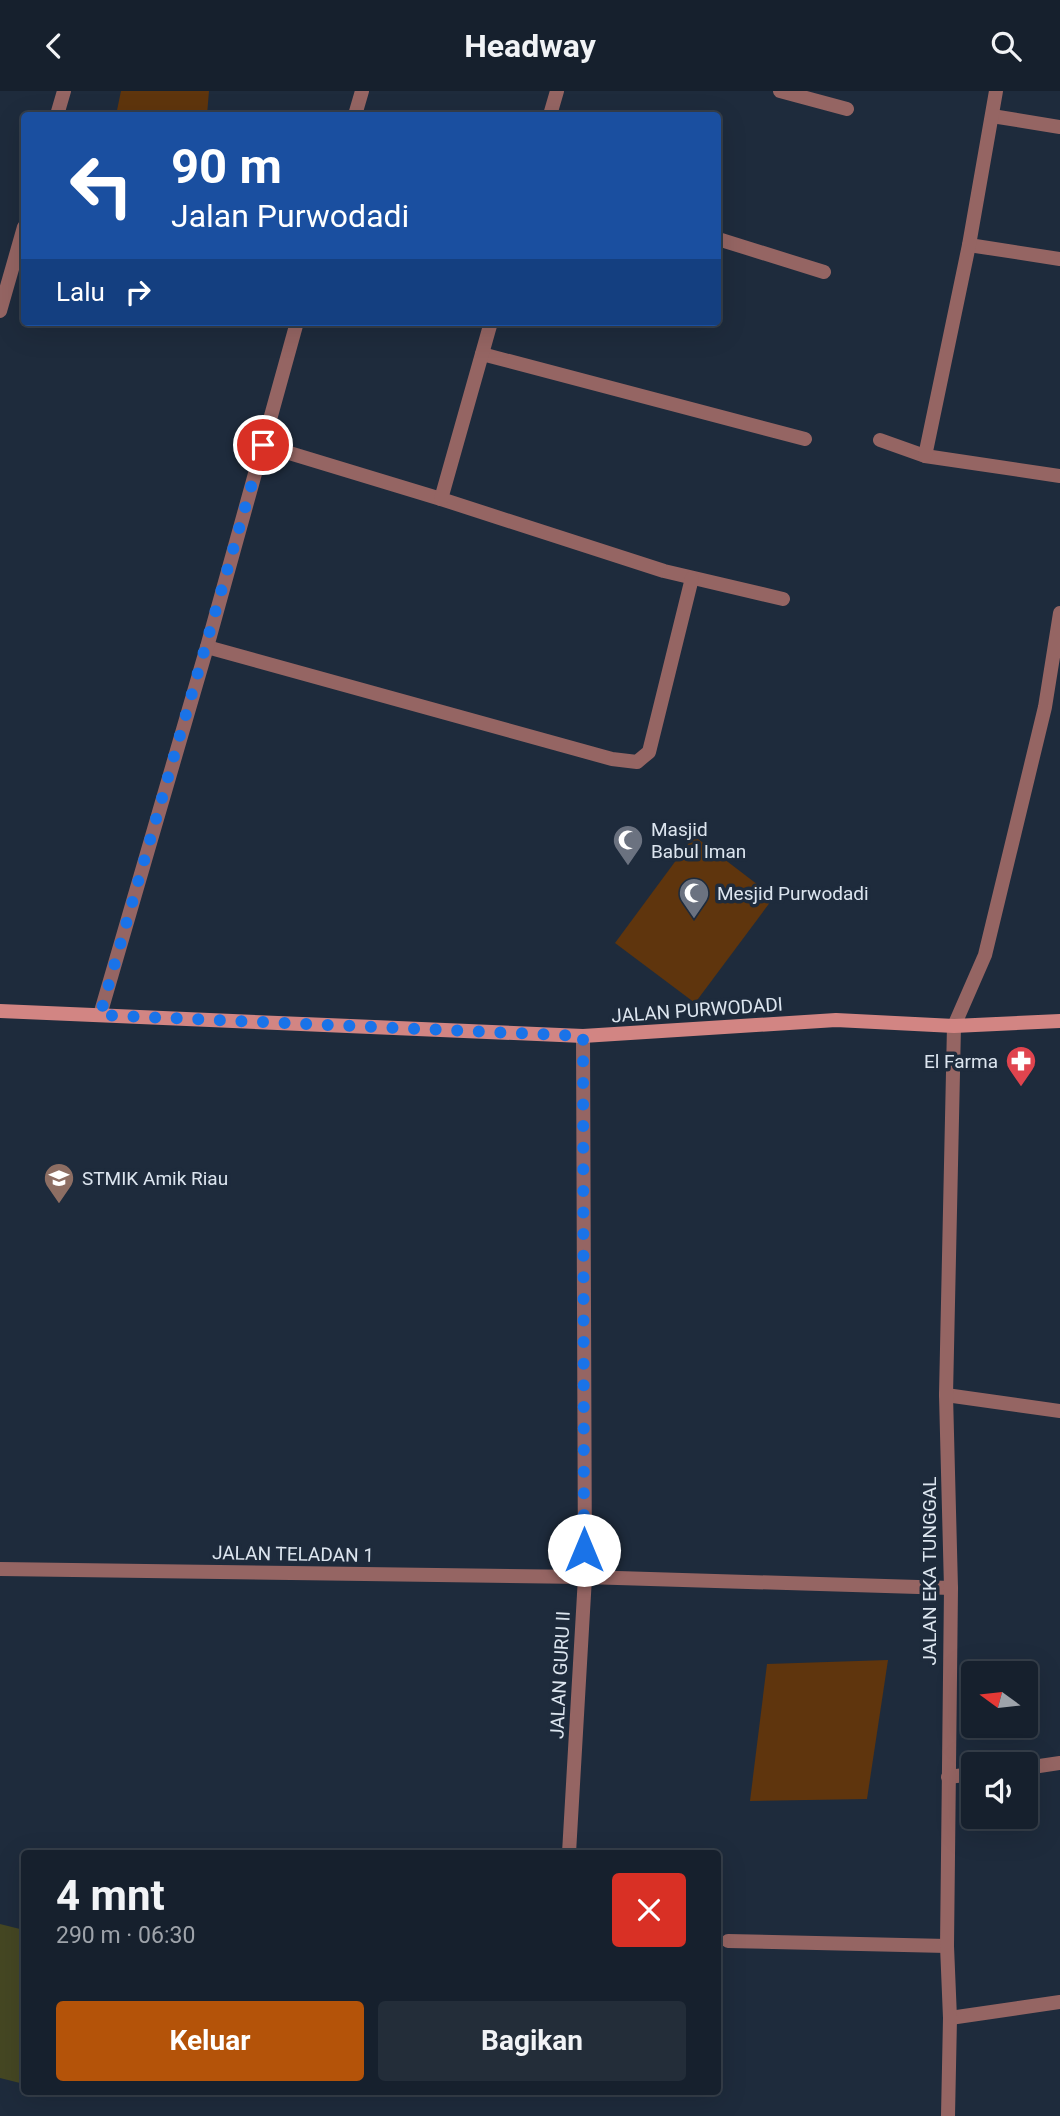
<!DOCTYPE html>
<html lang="id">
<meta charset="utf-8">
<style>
body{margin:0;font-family:Roboto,sans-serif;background:#232d39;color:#f1f3f6;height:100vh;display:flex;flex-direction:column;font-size:26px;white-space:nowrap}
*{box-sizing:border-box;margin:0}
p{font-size:23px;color:#9ea3aa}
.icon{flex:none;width:38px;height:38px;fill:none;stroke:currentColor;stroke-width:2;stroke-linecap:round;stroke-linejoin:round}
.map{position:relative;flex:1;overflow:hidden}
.drawer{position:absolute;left:21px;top:1759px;width:700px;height:245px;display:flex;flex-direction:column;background:#16202d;border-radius:7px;box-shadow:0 7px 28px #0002,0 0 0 2px #353e49}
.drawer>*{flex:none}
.hud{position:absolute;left:21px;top:21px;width:700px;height:214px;border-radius:7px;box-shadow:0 7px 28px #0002,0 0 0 2px #353e49;background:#1a4fa0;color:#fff;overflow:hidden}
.needle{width:46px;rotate:285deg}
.tools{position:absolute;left:961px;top:1570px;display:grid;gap:14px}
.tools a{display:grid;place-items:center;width:77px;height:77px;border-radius:7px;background:#16202d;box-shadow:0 7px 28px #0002,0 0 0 2px #353e49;font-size:35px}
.pin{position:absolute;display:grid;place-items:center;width:60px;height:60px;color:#fff;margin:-30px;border:4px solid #fff;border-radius:50%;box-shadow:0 2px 7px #0007}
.me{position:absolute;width:77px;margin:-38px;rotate:0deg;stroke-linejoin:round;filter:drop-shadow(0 0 5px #0008)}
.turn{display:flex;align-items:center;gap:24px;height:147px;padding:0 35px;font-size:32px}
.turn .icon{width:91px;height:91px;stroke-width:2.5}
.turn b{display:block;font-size:49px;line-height:60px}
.then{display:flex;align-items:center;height:66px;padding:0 35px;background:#0003;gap:14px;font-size:26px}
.round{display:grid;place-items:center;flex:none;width:74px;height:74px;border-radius:7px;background:#232d39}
.headline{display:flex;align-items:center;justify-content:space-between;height:119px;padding:0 35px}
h1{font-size:42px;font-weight:700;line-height:52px}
.action{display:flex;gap:14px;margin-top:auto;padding:14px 35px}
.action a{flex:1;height:80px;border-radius:7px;background:#b45309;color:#fff;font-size:28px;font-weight:700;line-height:80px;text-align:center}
.action a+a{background:#232d39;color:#f1f3f6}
header{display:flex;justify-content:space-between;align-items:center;height:91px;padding:0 35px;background:#16202d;font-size:32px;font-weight:700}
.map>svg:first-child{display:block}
.green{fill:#454723}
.building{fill:#5f350d}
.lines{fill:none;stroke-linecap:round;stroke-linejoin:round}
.lane{stroke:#956563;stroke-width:14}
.street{stroke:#956563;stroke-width:14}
.secondary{stroke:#d28583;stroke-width:14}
.route{stroke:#1a73e8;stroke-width:12;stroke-dasharray:0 21.6}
.labels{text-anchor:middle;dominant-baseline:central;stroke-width:7;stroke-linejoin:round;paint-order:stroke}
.poi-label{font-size:19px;fill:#dce5ef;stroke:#1e2b3c;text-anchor:start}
.street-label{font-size:19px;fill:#dce5ef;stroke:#1e2b3c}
</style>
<header><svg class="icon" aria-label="back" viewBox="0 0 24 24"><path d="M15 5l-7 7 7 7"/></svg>Headway<svg class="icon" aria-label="search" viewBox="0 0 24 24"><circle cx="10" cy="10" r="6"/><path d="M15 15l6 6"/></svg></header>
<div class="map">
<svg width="1060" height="2025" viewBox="0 0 1060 2025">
<rect width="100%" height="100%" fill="#1e2b3c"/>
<path class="green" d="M0,1833l24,6v154l-24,-6z"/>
<g class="building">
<path d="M121,0h88l-2,24h-91z"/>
<path d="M694,745l80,61 -79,106 -80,-60z"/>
<path d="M888,1569l-21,139 -117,2 17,-137z"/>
</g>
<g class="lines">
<g class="lane">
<path d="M946,1304l114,16"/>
<path d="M569,1762l16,-276"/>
</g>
<g class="street">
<path d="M780,0l67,18"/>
<path d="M57,24l7,-24"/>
<path d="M355,24l7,-24"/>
<path d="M550,24l7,-24"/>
<path d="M992,25l68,11"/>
<path d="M718,148l106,33"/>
<path d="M969,154l91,14"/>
<path d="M0,220l24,-84"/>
<path d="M482,263l323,85"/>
<path d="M880,349l45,16 135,20"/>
<path d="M263,354l178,54 223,72 119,28"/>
<path d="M925,365l44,-211 27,-154"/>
<path d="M441,408l50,-177"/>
<path d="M207,556l405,112 25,3 12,-10 43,-174"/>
<path d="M100,924l107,-368 90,-325"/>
<path d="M583,945l2,541"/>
<path d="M0,1478l585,8 366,11"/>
<path d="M1026,1677l34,-5"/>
<path d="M948,1686l25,-3"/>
<path d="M728,1850l219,5"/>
<path d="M950,1927l110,-16"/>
<path d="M948,2025l2,-98 -3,-72 4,-358 -5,-193 8,-369 31,-71 60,-248 15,-94"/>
</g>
<path class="secondary" d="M0,920l583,25 253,-16 118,6 106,-5"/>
</g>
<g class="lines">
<path class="route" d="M263,354l-163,570 483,21 1,514"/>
</g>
<defs>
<g id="mosque-pin" transform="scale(1.575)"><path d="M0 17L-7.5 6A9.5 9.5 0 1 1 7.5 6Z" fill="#6b7280" stroke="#1e2b3c"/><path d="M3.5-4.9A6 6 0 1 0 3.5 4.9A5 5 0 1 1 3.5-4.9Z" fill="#fff"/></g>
<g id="pharmacy-pin" transform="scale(1.575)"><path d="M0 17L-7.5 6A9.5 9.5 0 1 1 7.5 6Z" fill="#e0444e" stroke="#1e2b3c"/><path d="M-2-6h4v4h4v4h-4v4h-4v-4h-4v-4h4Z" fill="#fff"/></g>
<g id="university-pin" transform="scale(1.575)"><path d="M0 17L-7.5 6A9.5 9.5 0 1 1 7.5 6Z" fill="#8d6e63" stroke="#1e2b3c"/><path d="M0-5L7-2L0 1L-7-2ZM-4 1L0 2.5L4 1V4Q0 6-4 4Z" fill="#fff"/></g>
</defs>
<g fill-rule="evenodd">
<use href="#mosque-pin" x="628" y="749"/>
<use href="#mosque-pin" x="694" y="802"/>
<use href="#pharmacy-pin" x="1021" y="970"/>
<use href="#university-pin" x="59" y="1087"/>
</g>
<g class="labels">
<g class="poi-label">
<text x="651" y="738">Masjid<tspan x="651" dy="22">Babul Iman</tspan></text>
<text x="717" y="802">Mesjid Purwodadi</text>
<text x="998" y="970" text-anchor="end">El Farma</text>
<text x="82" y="1087">STMIK Amik Riau</text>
</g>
<g class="street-label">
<text transform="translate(697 919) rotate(-4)">JALAN PURWODADI</text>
<text transform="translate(293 1463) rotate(1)">JALAN TELADAN 1</text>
<text transform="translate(929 1480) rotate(-90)">JALAN EKA TUNGGAL</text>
<text transform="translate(560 1584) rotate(-87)">JALAN GURU II</text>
</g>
</g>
</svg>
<div class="tools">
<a><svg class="needle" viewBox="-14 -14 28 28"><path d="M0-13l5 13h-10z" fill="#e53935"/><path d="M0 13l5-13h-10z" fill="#9ea3aa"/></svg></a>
<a><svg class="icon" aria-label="sound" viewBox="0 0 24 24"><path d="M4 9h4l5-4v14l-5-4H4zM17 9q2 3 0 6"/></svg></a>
</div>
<div class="pin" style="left:263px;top:354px;background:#d93025"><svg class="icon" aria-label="arrive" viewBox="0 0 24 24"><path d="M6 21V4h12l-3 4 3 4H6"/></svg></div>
<svg class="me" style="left:584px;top:1459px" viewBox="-20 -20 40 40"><circle r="19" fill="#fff"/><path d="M0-13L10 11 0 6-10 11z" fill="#1a73e8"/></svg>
<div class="hud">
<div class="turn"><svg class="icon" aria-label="left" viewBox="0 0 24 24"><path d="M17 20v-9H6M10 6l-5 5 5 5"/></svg><div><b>90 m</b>Jalan Purwodadi</div></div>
<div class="then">Lalu<svg class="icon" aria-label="right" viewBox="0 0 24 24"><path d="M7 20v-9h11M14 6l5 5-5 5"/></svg></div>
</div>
<section class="drawer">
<div class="headline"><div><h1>4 mnt</h1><p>290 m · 06:30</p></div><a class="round" style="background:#d93025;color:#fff"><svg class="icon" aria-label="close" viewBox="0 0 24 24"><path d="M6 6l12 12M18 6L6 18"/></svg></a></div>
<div class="action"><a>Keluar</a><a>Bagikan</a></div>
</section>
</div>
